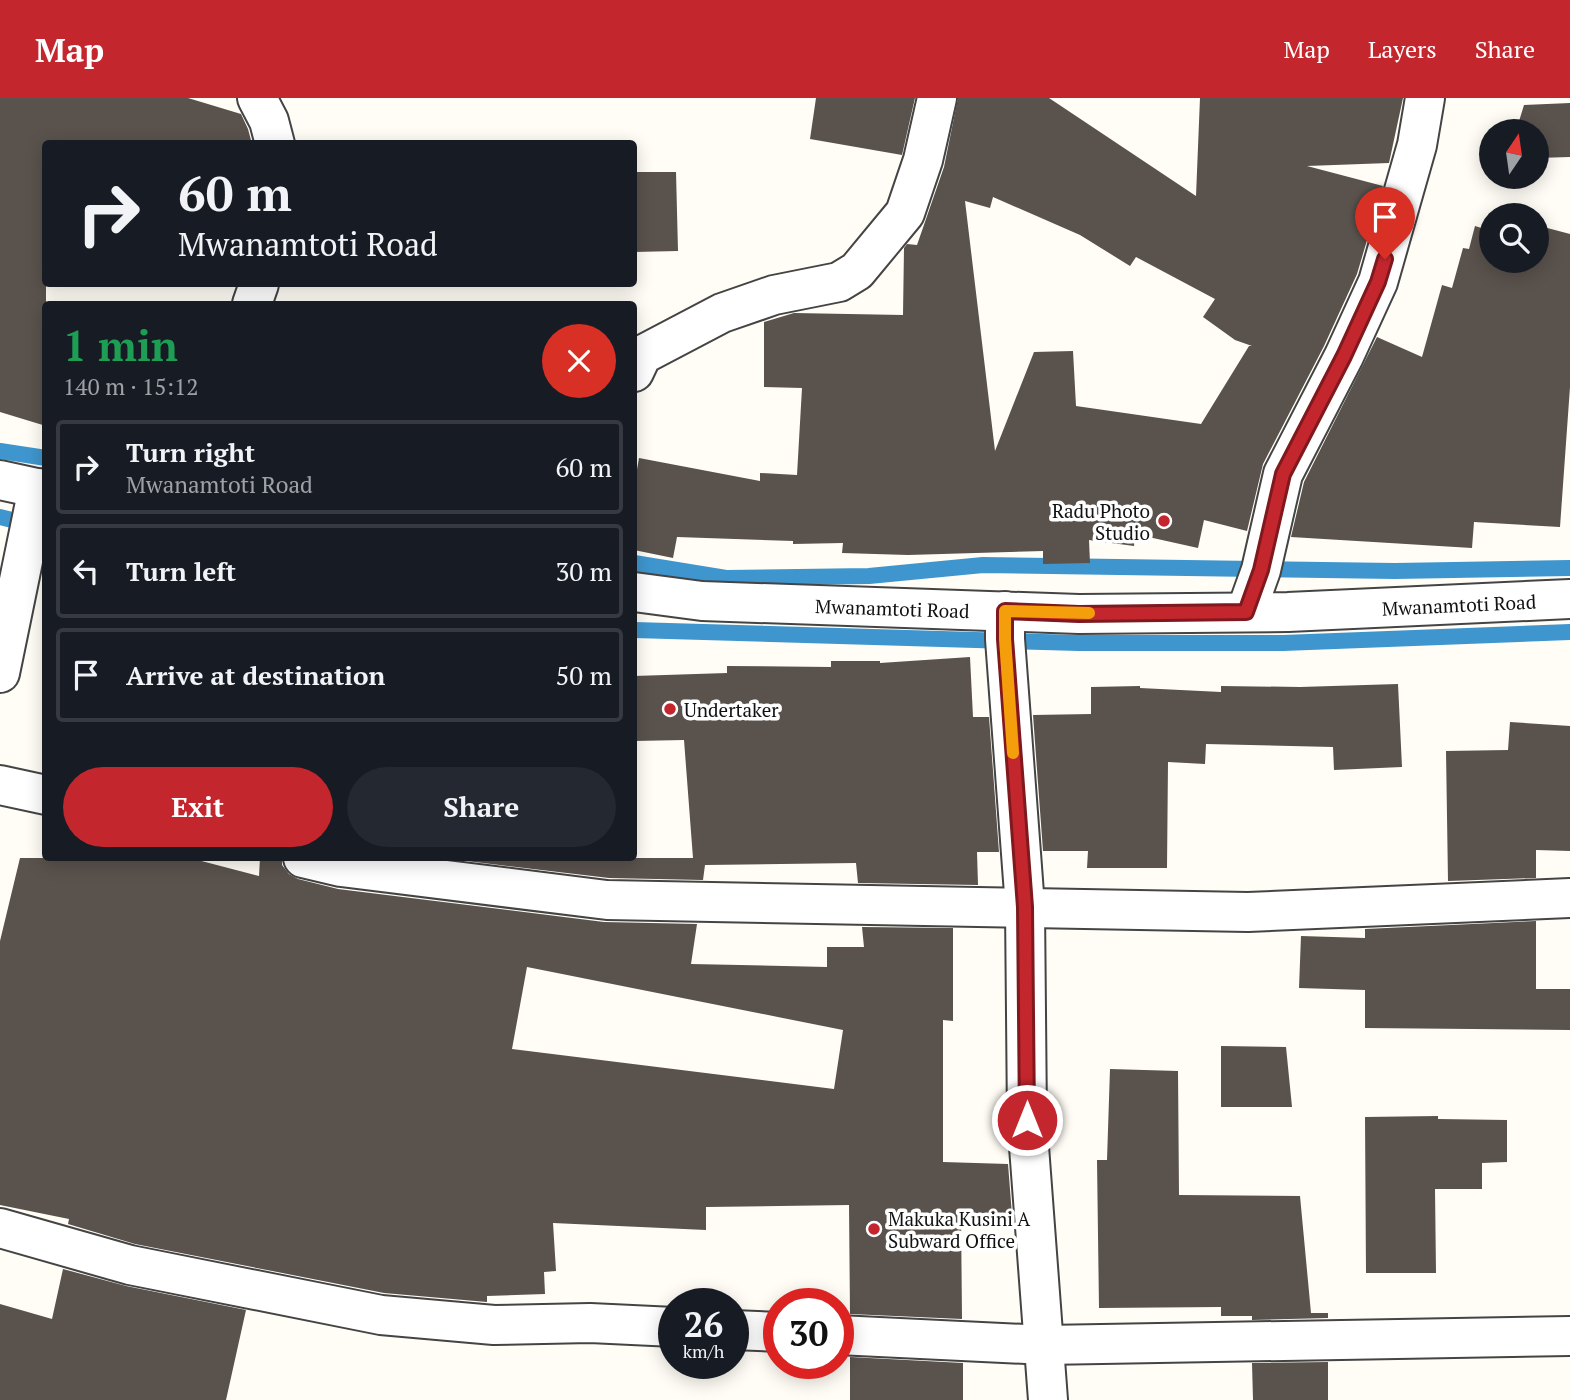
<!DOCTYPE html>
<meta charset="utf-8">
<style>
body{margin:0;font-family:"PT Serif",serif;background:#242831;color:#f1f3f6;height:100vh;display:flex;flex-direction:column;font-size:26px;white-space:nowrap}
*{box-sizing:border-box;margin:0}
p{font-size:23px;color:#9ea1a6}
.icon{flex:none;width:38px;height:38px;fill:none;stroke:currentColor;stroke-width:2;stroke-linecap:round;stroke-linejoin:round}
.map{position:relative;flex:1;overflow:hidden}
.sheet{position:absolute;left:42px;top:203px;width:595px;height:560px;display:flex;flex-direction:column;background:#171b24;border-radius:7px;box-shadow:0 4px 18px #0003}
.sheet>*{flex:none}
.hud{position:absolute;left:42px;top:42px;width:595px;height:147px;border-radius:7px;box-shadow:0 4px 18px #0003;background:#171b24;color:#f1f3f6;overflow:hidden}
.needle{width:46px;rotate:13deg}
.tools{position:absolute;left:1479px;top:21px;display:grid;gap:14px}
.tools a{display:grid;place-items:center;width:70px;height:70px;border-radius:50%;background:#171b24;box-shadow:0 4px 18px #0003;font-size:35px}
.speed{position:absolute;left:658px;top:1190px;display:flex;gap:14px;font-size:35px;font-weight:700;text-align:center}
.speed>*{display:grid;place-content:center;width:91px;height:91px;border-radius:50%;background:#171b24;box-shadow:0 4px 18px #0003;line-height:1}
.speed small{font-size:18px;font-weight:400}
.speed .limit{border:10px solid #d22;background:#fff;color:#111}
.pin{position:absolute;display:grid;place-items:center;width:60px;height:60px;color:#fff;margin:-72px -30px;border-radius:50% 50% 50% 0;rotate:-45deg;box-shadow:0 0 7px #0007}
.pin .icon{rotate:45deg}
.me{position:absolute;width:77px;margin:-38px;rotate:0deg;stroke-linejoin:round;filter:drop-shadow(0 0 5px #0008)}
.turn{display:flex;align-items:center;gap:24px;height:147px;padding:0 21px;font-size:32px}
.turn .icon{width:91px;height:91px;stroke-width:2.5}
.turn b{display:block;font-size:49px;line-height:60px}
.round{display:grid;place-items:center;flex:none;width:74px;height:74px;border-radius:37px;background:#242831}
.summary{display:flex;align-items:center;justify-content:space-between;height:119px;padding:0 21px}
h1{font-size:42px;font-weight:700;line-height:52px;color:#1e9e55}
.cta{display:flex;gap:14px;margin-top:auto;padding:14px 21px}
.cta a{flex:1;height:80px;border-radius:42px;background:#c4262e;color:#fff;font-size:28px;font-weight:700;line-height:80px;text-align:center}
.cta a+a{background:#242831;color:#f1f3f6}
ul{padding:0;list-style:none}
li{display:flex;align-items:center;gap:21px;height:94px;margin:0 14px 10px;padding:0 7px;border:4px solid #363941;border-radius:7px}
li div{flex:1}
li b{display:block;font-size:26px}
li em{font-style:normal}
header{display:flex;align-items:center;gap:42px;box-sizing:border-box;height:98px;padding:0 35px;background:#c4262e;color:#fff}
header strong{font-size:33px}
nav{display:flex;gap:38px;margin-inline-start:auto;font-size:24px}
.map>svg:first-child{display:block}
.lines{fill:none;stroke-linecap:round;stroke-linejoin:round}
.stream{stroke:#3f96cf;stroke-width:16}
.building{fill:#5a524d;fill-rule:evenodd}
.street-casing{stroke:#444;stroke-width:42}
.street{stroke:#fff;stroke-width:38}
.route-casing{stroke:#7f191e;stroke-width:18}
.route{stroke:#c4262e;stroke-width:12}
.slow{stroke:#f59e0b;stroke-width:12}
.poi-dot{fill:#c4262e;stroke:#fff;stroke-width:2.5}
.labels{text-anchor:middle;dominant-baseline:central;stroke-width:7;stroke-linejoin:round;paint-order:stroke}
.poi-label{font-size:19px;fill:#111;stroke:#fff;text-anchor:start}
.street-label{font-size:19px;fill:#111;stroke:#fff}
</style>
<header>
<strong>Map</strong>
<nav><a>Map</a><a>Layers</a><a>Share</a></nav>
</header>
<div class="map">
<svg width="1570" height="1302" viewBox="0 0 1570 1302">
<rect width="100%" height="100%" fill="#fffdf5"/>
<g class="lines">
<g class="stream">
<path d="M0,353l46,7"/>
<path d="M0,419l32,8"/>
<path d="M634,465l92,15 143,-2 114,-11 412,6 175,-3"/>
<path d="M634,532l445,13h204l287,-11"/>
</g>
</g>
<g class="building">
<path d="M0,0h188l53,16 7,15 4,15h-206v282l-46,-14z"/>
<path d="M816,0h99l-13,57 -92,-16z"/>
<path d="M958,0h91l147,98 4,-98h203l-14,65 -82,3 76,20 -26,88 -33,72 -61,118 -16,67 -43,-11 -6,28 -63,-14 -1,12 -45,-6 1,23 -47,1v-13l-135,4 -66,-2 1,-10 -50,1v-3l-116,-4 -4,21 -39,-8v-63l5,-29 121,23v-8l37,2 5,-87 -38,-1v-65l30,-9 109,2 1,-67 3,-4 10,1 27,-78zM993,99l87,38 50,31 6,-9 79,42 -12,18 32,23 17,6h-3l-48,78 -125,-18 -3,-55 -39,1 -39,99 -30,-250 25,7z"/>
<path d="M1570,5v54l-34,1v-27h-20l8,-26z"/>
<path d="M634,74h42l2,79 -44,1z"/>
<path d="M1491,122v41h45v-36l34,9v153l-10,140 -86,-5 -2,26 -181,-11 13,-55 73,-145 45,20 20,-72 10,3 11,-40 6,1 6,-23 13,4z"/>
<path d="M970,559l3,60h16l10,135h-22l1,33 -120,-2 -2,-20 -151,2 -2,15 -94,-2 -167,-20h251l-9,-118 -50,1v-65l93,-3v-7l104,1v-6h49v2z"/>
<path d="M1398,586l4,83 -68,3 -1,-23 -127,-3 -1,20 -37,-2 -1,106h-80l1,-17h-45l-10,-136 58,-1v-27l49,-1v2l81,4v-6l79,1z"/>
<path d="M1510,624l60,4v125l-34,-1v28l-88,3 -2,-130 62,-1z"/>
<path d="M20,760h170l69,18 1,-18h22v7l7,9 9,5 40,10 266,33 93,2 -6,40 136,3v-20h37l-2,-20 91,1v93l-10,-1v142l65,2 4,51 -51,-1 1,105 -112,-5 -1,-109 -143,2v23l-153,-7 3,48 -12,1 1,22 -58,2v6l-103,-9 -249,-49 -67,-20 1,-5 -69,-14v-264zM527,869l316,63 -9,59 -322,-40z"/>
<path d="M1536,823v68h34v41l-205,-2v-38l-66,-2 2,-52 64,2v-9z"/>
<path d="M1221,948l65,1 6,60h-71z"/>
<path d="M1110,971l68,2 1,124 121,1 11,117h17v5l-76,2v-4h-31v-9l-122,1 -2,-148h10z"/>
<path d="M1438,1018v3l69,1v42l-25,1v26h-47l1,84h-70l-1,-156z"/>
<path d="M63,1171l63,17 120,24 -20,90h-226v-96l52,15z"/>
<path d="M850,1259l113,6v37h-113z"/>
<path d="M1328,1264v38h-75l-1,-37z"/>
</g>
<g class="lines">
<g class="street-casing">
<g id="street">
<path d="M257,0l12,23 6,23"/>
<path d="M252,206l7,-20"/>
<path d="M634,274l8,-17 80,-42 52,-18 65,-13 18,-11 48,-58 18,-53 14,-62"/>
<path d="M0,382l46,10"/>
<path id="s1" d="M634,494l68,9 377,13 209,-2 282,-13"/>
<path d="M1005,513v28l20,268 2,213 21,280"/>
<path d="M1246,514l15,-42 22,-96 61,-118 34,-74 39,-137 8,-47"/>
<path d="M0,575l38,-185"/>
<path d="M0,687l46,10"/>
<path d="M303,760l38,9 266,33 641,12 322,-14"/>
<path d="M0,1130l130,37 251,50 113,10 96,-2 84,4"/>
<path d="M733,1232l46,2"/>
<path d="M838,1237l207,10 525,-9"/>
</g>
</g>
<use href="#street" class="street"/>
</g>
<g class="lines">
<g class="route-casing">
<path id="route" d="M1027,1022l-2,-213 -20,-268v-28l74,3 167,-2 15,-42 22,-96 61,-118 34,-74 7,-23"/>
</g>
<use href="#route" class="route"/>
<path class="slow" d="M1013,655l-8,-114v-28l84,2"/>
</g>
<g class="poi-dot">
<circle cx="1164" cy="423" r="7"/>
<circle cx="670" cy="611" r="7"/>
<circle cx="874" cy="1131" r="7"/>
</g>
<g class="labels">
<g class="poi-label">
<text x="1150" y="412" text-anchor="end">Radu Photo<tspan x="1150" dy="22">Studio</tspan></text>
<text x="684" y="611">Undertaker</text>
<text x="888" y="1120">Makuka Kusini A<tspan x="888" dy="22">Subward Office</tspan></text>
</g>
<g class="street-label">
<text stroke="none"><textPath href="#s1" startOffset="826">Mwanamtoti Road</textPath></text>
<text stroke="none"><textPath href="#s1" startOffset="259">Mwanamtoti Road</textPath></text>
</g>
</g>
</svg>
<div class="tools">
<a><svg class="needle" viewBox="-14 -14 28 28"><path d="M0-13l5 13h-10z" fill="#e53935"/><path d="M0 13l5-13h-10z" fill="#9ea1a6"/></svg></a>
<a><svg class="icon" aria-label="search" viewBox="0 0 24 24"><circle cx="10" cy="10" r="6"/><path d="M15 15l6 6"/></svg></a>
</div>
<div class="speed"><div>26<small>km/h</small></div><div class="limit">30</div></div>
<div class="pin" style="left:1385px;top:161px;background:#d93025"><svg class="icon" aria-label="arrive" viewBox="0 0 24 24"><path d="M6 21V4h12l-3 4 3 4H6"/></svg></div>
<svg class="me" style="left:1027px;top:1022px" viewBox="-20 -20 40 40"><circle r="17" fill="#c4262e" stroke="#fff" stroke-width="3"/><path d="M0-11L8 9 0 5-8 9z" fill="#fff"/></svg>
<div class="hud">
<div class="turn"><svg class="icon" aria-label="right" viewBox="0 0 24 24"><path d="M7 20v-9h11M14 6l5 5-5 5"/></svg><div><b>60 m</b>Mwanamtoti Road</div></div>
</div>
<section class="sheet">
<div class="summary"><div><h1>1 min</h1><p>140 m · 15:12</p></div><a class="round" style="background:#d93025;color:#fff"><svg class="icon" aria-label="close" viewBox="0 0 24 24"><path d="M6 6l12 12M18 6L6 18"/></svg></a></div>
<ul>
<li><svg class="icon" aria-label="right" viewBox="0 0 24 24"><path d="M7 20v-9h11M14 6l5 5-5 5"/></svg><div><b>Turn right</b><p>Mwanamtoti Road</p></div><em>60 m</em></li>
<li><svg class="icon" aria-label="left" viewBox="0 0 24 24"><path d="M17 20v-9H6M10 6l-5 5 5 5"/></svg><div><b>Turn left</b></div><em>30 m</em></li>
<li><svg class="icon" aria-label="arrive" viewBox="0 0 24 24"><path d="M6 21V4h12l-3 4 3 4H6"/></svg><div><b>Arrive at destination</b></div><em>50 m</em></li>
</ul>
<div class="cta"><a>Exit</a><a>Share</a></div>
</section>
</div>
